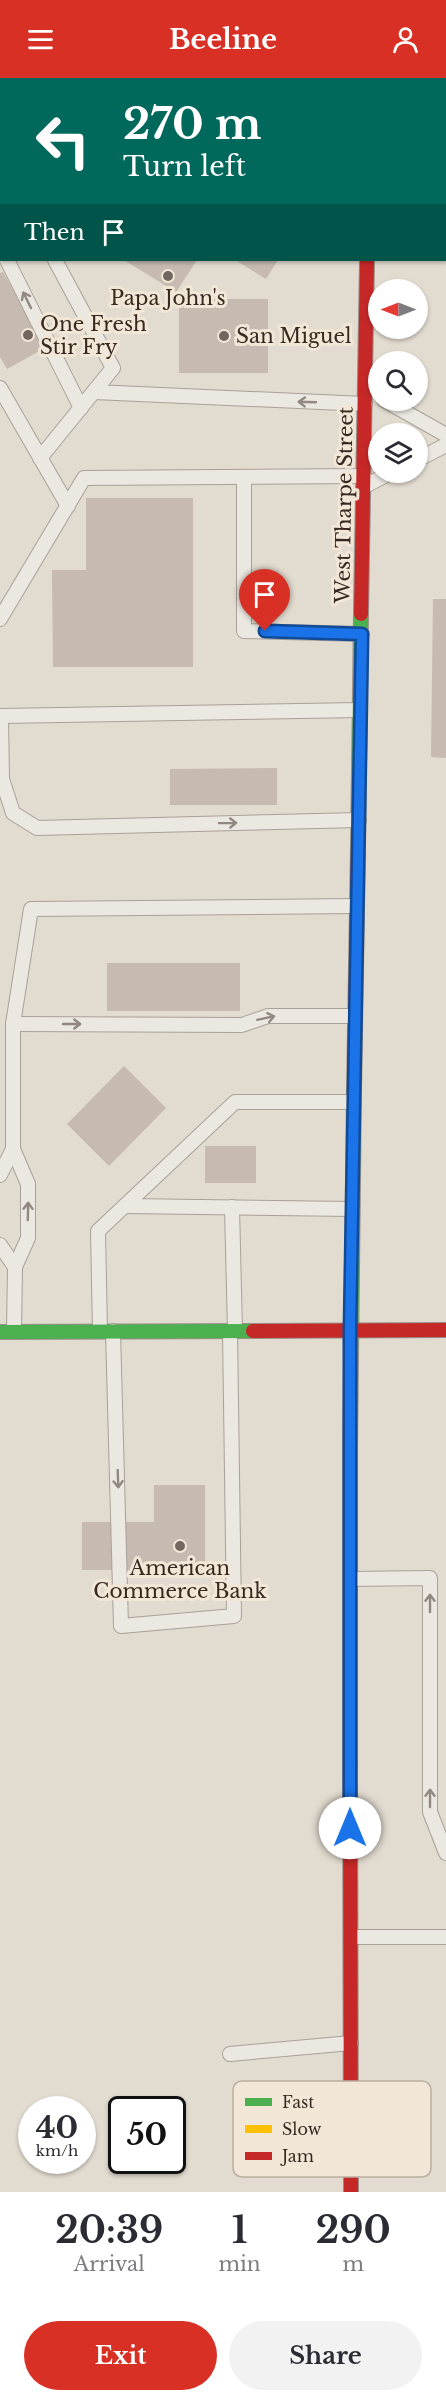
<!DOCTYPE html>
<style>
body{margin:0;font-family:"Libre Baskerville",serif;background:#f2f2f3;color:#2b2b33;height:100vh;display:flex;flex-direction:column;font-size:22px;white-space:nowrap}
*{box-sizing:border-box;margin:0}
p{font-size:20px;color:#7c7c81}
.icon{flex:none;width:33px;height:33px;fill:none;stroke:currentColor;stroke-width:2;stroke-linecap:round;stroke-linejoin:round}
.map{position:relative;height:2114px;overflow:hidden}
.drawer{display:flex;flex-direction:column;background:#fff;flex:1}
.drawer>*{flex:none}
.guide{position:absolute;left:0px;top:0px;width:447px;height:183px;box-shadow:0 2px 4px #0004;background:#00695c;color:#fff;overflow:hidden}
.needle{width:39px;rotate:270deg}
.buttons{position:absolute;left:368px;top:201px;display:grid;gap:12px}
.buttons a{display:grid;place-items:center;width:60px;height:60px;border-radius:50%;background:#fff;box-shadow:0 2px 4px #0004;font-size:30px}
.speed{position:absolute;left:18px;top:2018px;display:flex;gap:12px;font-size:30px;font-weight:700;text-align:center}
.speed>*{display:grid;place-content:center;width:78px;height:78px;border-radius:50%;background:#fff;box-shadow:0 2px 4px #0004;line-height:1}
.speed small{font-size:15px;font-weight:400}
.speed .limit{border:3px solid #111;border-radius:9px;background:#fff;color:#111}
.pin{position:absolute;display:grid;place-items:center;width:51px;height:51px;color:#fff;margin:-62px -26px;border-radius:50% 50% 50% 0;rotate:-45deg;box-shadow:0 0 6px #0007}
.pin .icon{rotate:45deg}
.me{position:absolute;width:66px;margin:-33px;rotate:0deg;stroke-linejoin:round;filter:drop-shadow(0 0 4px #0008)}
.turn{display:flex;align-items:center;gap:21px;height:126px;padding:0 24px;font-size:27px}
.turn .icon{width:78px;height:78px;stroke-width:2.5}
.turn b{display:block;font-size:42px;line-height:51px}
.then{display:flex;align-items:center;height:57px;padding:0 24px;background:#0003;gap:12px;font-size:22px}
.eta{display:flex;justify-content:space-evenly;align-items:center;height:102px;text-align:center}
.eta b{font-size:36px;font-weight:700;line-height:42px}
.cta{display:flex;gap:12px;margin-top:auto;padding:12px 24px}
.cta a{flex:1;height:69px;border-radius:36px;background:#d93025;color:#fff;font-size:24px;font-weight:700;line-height:69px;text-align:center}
.cta a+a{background:#f2f2f3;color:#2b2b33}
header{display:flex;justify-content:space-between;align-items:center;height:78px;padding:0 24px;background:#d93025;color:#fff;font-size:27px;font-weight:700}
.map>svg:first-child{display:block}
.building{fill:#c6bab1}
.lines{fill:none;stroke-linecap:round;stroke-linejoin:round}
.lane-casing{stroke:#a8a198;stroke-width:16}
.fast-casing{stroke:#989088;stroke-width:16}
.slow-casing{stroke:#989088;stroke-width:16}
.jam-casing{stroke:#989088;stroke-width:16}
.lane{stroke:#ebe7e1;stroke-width:14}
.fast{stroke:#4caf50;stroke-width:14}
.slow{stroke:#ffc107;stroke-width:14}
.jam{stroke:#c62828;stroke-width:14}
.oneway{stroke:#908881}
.route-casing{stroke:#114b97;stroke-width:15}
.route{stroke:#1a73e8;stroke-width:10}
.poi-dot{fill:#72675e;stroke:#f2e7d7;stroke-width:2}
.labels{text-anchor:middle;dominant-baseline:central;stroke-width:6;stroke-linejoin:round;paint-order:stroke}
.poi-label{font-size:20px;fill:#362921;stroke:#f2e7d7}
.street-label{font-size:20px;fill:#362921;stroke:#f2e7d7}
.key{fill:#f2e7d7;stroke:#baaea0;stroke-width:1.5}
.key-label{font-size:16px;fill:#362921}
</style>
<header><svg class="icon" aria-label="menu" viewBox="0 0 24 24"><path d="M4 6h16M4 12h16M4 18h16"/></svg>Beeline<svg class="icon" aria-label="person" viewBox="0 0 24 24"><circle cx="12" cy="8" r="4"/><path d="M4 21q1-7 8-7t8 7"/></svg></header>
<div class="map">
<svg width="446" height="2114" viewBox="0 0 446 2114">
<rect width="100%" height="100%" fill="#e2dbd0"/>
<g class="building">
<path d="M124,182h73l-21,32z"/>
<path d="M235,182h43l-12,19z"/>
<path d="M3,194l42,76 -38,21 -7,-12v-84z"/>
<rect x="179" y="221" width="89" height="74"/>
<path d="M86,420h107v169h-140l-1,-97h34z"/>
<path d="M433,521h13v159l-15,-1z"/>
<path d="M277,690v37h-107v-36z"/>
<rect x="107" y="885" width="133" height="48"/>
<path d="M124,988l42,42 -57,58 -42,-42z"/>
<rect x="205" y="1068" width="51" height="37"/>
<path d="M154,1407h51v85h-123v-48h72z"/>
</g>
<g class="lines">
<g class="lane-casing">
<g id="lane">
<path d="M0,168l2,3"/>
<path d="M7,182l74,148"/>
<path d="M0,310l68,118"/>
<path d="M94,314l271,12"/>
<path d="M384,322l62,35"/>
<path d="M40,380l73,-90 -58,-108"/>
<path d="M417,382l29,-15"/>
<path d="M244,399v154l118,3"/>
<path d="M365,408l27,-14"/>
<path d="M0,541l84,-141 280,-2"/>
<path d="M0,638l360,-6"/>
<path d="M1,638l1,63 11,34 24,15 322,-8"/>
<path d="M13,946l229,1 26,-9h87"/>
<path d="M0,1097l13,-26"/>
<path d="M125,1128l227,3"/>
<path d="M232,1129l3,124"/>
<path d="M0,1167l15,22"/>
<path d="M14,1253l1,-64 13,-29v-54l-15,-35v-125l18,-115 326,-3"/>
<path d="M100,1253l-2,-100 137,-129h119"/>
<path d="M113,1253l8,295 113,-10 -4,-285"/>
<path d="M350,1501l80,-1v234l16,41"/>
<path d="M351,1859h95"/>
<path d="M230,1976l121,-11"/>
</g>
</g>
<g class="fast-casing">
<g id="fast">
<path d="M358,768l3,-232"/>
<path d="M0,1254l253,-1"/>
<path d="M350,1370l4,-358"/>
</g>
</g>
<g class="slow-casing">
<path id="slow" d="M350,1370v306"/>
</g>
<g class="jam-casing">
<g id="jam">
<path d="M370,0v2"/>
<path d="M157,2l3,-2"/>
<path d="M0,79l2,-1"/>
<path d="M361,536l6,-354"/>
<path d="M354,1012l4,-244"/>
<path d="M253,1253l193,-1"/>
<path d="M350,1676l1,438"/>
</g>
</g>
<use href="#lane" class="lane"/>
<use href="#fast" class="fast"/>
<use href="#slow" class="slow"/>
<use href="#jam" class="jam"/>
</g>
<defs><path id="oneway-shaft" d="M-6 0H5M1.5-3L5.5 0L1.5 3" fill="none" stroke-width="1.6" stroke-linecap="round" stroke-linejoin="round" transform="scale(1.5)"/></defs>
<g class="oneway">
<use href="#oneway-shaft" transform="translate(27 222) rotate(-116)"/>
<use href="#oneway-shaft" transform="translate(307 324) rotate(-178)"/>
<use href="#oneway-shaft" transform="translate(228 745) rotate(-1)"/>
<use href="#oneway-shaft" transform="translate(266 940) rotate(-12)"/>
<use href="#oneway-shaft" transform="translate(72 946)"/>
<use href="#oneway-shaft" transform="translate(28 1133) rotate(-89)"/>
<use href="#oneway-shaft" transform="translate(118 1401) rotate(88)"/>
<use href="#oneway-shaft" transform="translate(430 1525) rotate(-90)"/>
<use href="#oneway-shaft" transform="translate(430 1720) rotate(-90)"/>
</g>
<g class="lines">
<g class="route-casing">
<path id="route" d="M265,553l97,3 -12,696v498"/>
</g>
<use href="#route" class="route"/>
</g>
<g class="poi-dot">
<circle cx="168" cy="198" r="6"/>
<circle cx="28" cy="257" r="6"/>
<circle cx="224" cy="258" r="6"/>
<circle cx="180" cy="1468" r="6"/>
</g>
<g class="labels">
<g class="poi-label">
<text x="168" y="220">Papa John's</text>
<text x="40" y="246" text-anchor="start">One Fresh<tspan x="40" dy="23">Stir Fry</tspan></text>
<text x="236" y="258" text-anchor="start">San Miguel</text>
<text x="180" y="1490">American<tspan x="180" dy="23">Commerce Bank</tspan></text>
</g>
<g class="street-label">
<text transform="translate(344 427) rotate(-89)">West Tharpe Street</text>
</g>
</g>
<rect x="233" y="2003" width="198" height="96" rx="9" class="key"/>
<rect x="245" y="2020" width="27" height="8" fill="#4caf50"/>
<rect x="245" y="2047" width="27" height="8" fill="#ffc107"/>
<rect x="245" y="2074" width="27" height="8" fill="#c62828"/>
<g class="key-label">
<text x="282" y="2030">Fast</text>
<text x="282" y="2057">Slow</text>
<text x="282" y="2084">Jam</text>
</g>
</svg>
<div class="buttons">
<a><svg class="needle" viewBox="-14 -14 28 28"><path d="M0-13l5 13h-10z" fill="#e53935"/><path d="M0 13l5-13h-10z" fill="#7c7c81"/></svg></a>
<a><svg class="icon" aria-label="search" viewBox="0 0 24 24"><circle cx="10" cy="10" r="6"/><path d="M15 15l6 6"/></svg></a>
<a><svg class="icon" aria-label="layers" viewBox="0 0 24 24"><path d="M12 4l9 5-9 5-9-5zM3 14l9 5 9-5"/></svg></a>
</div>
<div class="speed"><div>40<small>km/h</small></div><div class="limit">50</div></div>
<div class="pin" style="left:265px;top:553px;background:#d93025"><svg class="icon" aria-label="arrive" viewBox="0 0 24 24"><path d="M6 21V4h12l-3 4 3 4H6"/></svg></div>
<svg class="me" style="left:350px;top:1750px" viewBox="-20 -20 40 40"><circle r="19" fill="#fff"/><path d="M0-13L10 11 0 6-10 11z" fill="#1a73e8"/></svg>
<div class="guide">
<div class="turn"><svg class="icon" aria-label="left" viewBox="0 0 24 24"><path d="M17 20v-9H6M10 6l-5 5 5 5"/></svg><div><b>270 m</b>Turn left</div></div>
<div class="then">Then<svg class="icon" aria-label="arrive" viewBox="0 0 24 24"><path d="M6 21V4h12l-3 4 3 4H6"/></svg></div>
</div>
</div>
<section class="drawer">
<div class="eta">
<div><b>20:39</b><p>Arrival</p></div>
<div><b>1</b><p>min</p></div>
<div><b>290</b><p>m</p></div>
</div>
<div class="cta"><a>Exit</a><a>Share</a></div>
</section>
